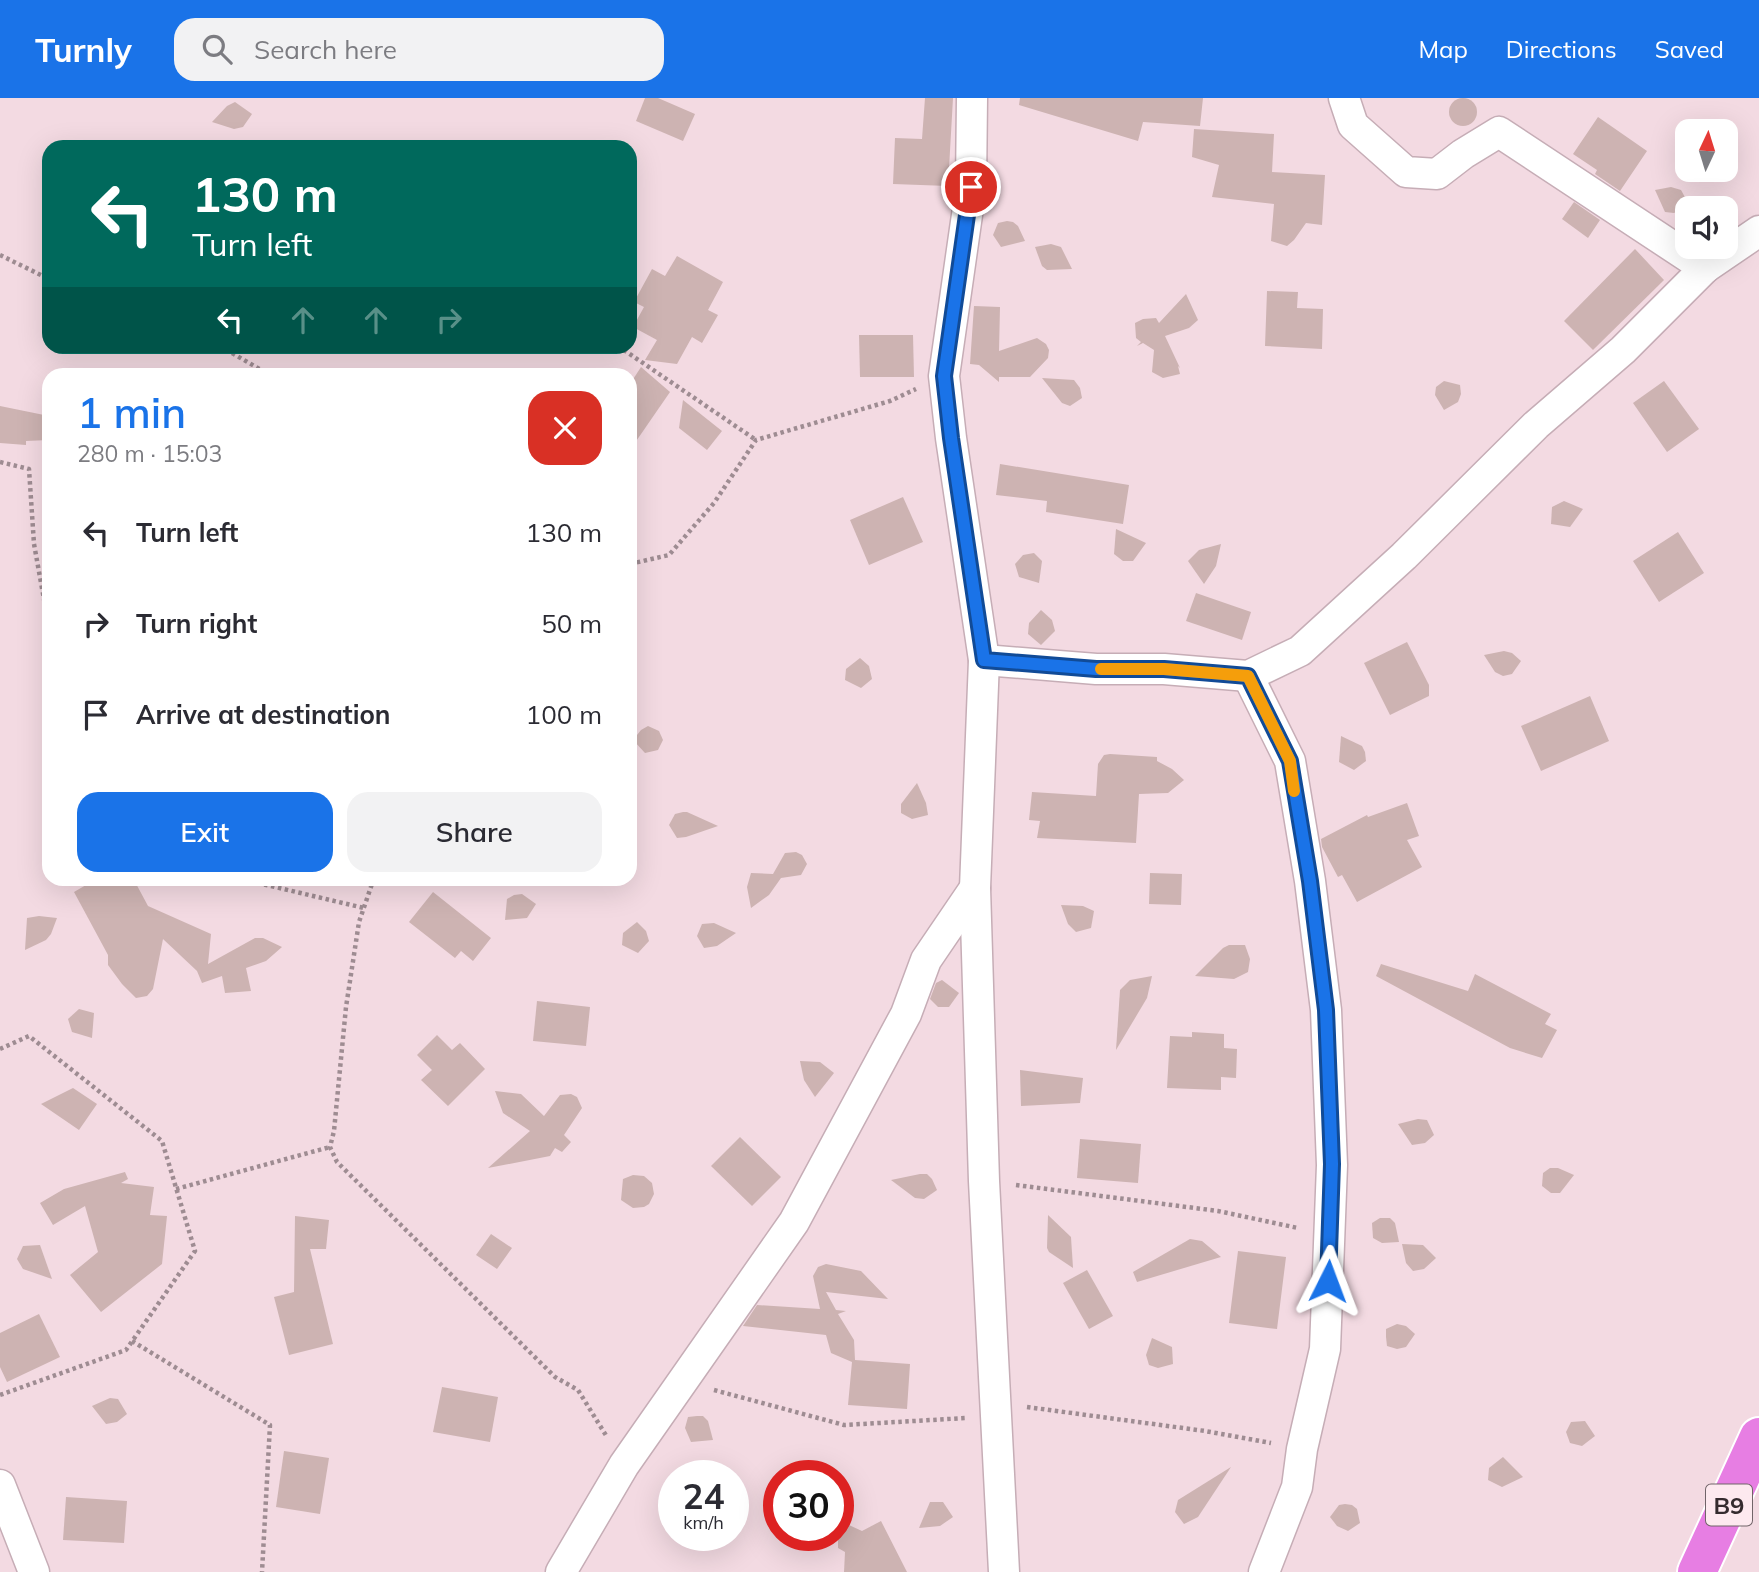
<!DOCTYPE html>
<meta charset="utf-8">
<style>
body{margin:0;font-family:Mulish,sans-serif;background:#f2f2f3;color:#2b2b33;height:100vh;display:flex;flex-direction:column;font-size:26px;white-space:nowrap}
*{box-sizing:border-box;margin:0}
p{font-size:23px;color:#7c7c81}
.icon{flex:none;width:38px;height:38px;fill:none;stroke:currentColor;stroke-width:2;stroke-linecap:round;stroke-linejoin:round}
.map{position:relative;flex:1;overflow:hidden}
.sheet{position:absolute;left:42px;top:270px;width:595px;height:518px;display:flex;flex-direction:column;background:#fff;border-radius:21px;box-shadow:0 7px 28px #0002}
.sheet>*{flex:none}
.hud{position:absolute;left:42px;top:42px;width:595px;height:214px;border-radius:21px;box-shadow:0 7px 28px #0002;background:#00695c;color:#fff;overflow:hidden}
.needle{width:46px;rotate:4deg}
.fabs{position:absolute;left:1675px;top:21px;display:grid;gap:14px}
.fabs a{display:grid;place-items:center;width:63px;height:63px;border-radius:14px;background:#fff;box-shadow:0 7px 28px #0002;font-size:35px}
.speed{position:absolute;left:658px;top:1362px;display:flex;gap:14px;font-size:35px;font-weight:700;text-align:center}
.speed>*{display:grid;place-content:center;width:91px;height:91px;border-radius:50%;background:#fff;box-shadow:0 7px 28px #0002;line-height:1}
.speed small{font-size:18px;font-weight:400}
.speed .limit{border:10px solid #d22;background:#fff;color:#111}
.pin{position:absolute;display:grid;place-items:center;width:60px;height:60px;color:#fff;margin:-30px;border:4px solid #fff;border-radius:50%;box-shadow:0 2px 7px #0007}
.me{position:absolute;width:77px;margin:-38px;rotate:3deg;stroke-linejoin:round;filter:drop-shadow(0 0 5px #0008)}
.turn{display:flex;align-items:center;gap:24px;height:147px;padding:0 35px;font-size:32px}
.turn .icon{width:91px;height:91px;stroke-width:2.5}
.turn b{display:block;font-size:49px;line-height:60px}
.lanes{display:flex;align-items:center;height:66px;padding:0 35px;background:#0003;justify-content:center;gap:35px;direction:ltr}
.lanes .off{opacity:.35}
.round{display:grid;place-items:center;flex:none;width:74px;height:74px;border-radius:21px;background:#f2f2f3}
.overview{display:flex;align-items:center;justify-content:space-between;height:119px;padding:0 35px}
h1{font-size:42px;font-weight:600;line-height:52px;color:#1a73e8}
.button{display:flex;gap:14px;margin-top:auto;padding:14px 35px}
.button a{flex:1;height:80px;border-radius:21px;background:#1a73e8;color:#fff;font-size:28px;font-weight:600;line-height:80px;text-align:center}
.button a+a{background:#f2f2f3;color:#2b2b33}
ul{padding:0;list-style:none}
li{display:flex;align-items:center;gap:21px;height:91px;padding:0 35px}
li div{flex:1}
li b{display:block;font-size:26px}
li em{font-style:normal}
header{display:flex;align-items:center;gap:42px;box-sizing:border-box;height:98px;padding:0 35px;background:#1a73e8;color:#fff}
header strong{font-size:33px}
nav{display:flex;gap:38px;margin-inline-start:auto;font-size:24px}
.search{width:490px;height:63px;background:#f2f2f3;display:flex;align-items:center;gap:18px;box-sizing:border-box;padding:0 24px;border-radius:21px;color:#7c7c81;font-size:26px}
.map>svg:first-child{display:block}
.building{fill:#cdb3b2}
.lines{fill:none;stroke-linecap:round;stroke-linejoin:round}
.street-casing{stroke:#c6adb6;stroke-width:33}
.highway-casing{stroke:#fff;stroke-width:42}
.path{stroke:#9e8c92;stroke-width:4.5;stroke-dasharray:3.5 3.5;stroke-linecap:butt}
.street{stroke:#fff;stroke-width:30}
.highway{stroke:#e77ee3;stroke-width:38}
.route-casing{stroke:#114b97;stroke-width:18}
.route{stroke:#1a73e8;stroke-width:12}
.slow{stroke:#f59e0b;stroke-width:12}
.labels{text-anchor:middle;dominant-baseline:central;stroke-width:5;stroke-linejoin:round;paint-order:stroke}
.shield{fill:#fde9ef;stroke:#716469;stroke-width:2}
.shield-label{font-size:24px;font-weight:bold;fill:#352b2f}
</style>
<header>
<strong>Turnly</strong>
<div class="search"><svg class="icon" aria-label="search" viewBox="0 0 24 24"><circle cx="10" cy="10" r="6"/><path d="M15 15l6 6"/></svg>Search here</div>
<nav><a>Map</a><a>Directions</a><a>Saved</a></nav>
</header>
<div class="map">
<svg width="1759" height="1474" viewBox="0 0 1759 1474">
<rect width="100%" height="100%" fill="#f3dae2"/>
<g class="building">
<path d="M645,0h13l37,16 -12,27 -47,-20z"/>
<path d="M925,0h28l-5,88 -55,-2 2,-46 27,1z"/>
<path d="M1020,0h183l-3,28 -57,-4 -5,19 -119,-36z"/>
<circle cx="1463" cy="14" r="14"/>
<path d="M235,4l17,12 -9,13 -9,2 -22,-7 15,-16z"/>
<path d="M1598,19l49,34 -27,40 -25,-17 2,-4 -24,-16z"/>
<path d="M1194,31l80,5 -2,38 53,3 -3,50 -16,-2 -12,17 -7,6 -16,-5 3,-37 -62,-7 7,-32 -27,-8z"/>
<path d="M1671,89l10,3 5,9 -4,10 -8,4 -9,-1 -10,-22z"/>
<path d="M1574,104l26,18 -12,18 -26,-19z"/>
<path d="M1007,123l6,1 5,4 7,15 -24,6 -8,-12 5,-12z"/>
<path d="M1051,146l10,3 11,22 -25,1 -5,-4 -7,-19z"/>
<path d="M1635,151l29,31 -71,70 -29,-29z"/>
<path d="M677,158l46,26 -15,28 10,5 -16,28 -10,-6 -15,27 -32,-4 12,-20 -24,-13 11,-20 -10,-5 18,-33 13,7z"/>
<path d="M1267,193l31,1 -1,16 26,1 -1,40 -57,-3z"/>
<path d="M1186,196l12,26 -9,8 -24,8 15,32 -2,-2 2,8 -17,4 -11,-6 2,-22 -11,-7 -6,3 4,-4 -5,-4 -1,-15 8,-4 13,-1 3,5z"/>
<path d="M974,208l26,1 -1,44 38,-13 9,6 3,6 -1,8 -18,19h-31v5l-20,-17 -9,-1z"/>
<path d="M859,237h54l1,42h-54z"/>
<path d="M641,269l29,25 -40,58v-66z"/>
<path d="M1042,280l32,2 6,8 2,10 -12,8 -8,-3z"/>
<path d="M1444,283l16,4 1,9 -3,8 -14,8 -9,-15 1,-8z"/>
<path d="M1664,283l35,48 -32,23 -34,-49z"/>
<path d="M683,302l39,31 -15,19 -28,-22z"/>
<path d="M0,308l49,10v24l-23,1v4l-26,-2z"/>
<path d="M1000,366l129,21 -6,39 -77,-12 1,-11 -51,-6z"/>
<path d="M903,399l20,45 -54,23 -19,-45z"/>
<path d="M1564,403l19,8 -13,18 -19,-3 1,-17z"/>
<path d="M1116,431l30,14 -13,18h-10l-9,-7z"/>
<path d="M1678,434l26,41 -45,29 -26,-41z"/>
<path d="M1221,446l-5,22 -12,18 -16,-23 11,-11z"/>
<path d="M1034,455l8,8 -3,22 -20,-6 -4,-13 8,-9z"/>
<path d="M1196,495l55,19 -9,28 -56,-19z"/>
<path d="M1041,512l11,10 3,11 -14,14 -13,-11 1,-11z"/>
<path d="M1407,544l22,43v11l-39,19 -26,-52z"/>
<path d="M1504,553l8,2 9,8 -9,13 -9,2 -8,-4 -11,-17z"/>
<path d="M860,560l9,8 3,13 -11,9 -16,-8 1,-11z"/>
<path d="M1590,598l19,45 -68,30 -20,-45z"/>
<path d="M648,628l11,5 4,9 -5,10 -13,3 -12,-13 8,-10z"/>
<path d="M1341,638l21,10 3,6 1,9 -12,9 -15,-8z"/>
<path d="M1110,656l47,3v4l15,8 12,11 -16,13 -29,1 -3,49 -99,-5 3,-17 -11,-1 3,-28 64,4 2,-32 6,-9z"/>
<path d="M917,685l9,20 2,12 -16,4 -11,-6v-9z"/>
<path d="M1407,705l12,33 -12,4 15,27 -65,35 -15,-27 -4,2 -16,-30 -1,-8 46,-24 1,2z"/>
<path d="M683,714h4l31,14 -32,11 -9,1 -8,-13 6,-11z"/>
<path d="M796,754l6,3 5,9 -6,11 -20,3 -12,17 -18,13 -4,-21 4,-14 22,1 12,-21z"/>
<path d="M1150,775l32,1 -1,31 -32,-1z"/>
<path d="M98,780h35l15,28 63,28 -3,30 47,-26h8l19,9 -16,14 -20,7 5,23 -26,2 -3,-17 -20,7 -5,-12 -34,-32 -10,50 -6,7 -11,2 -14,-14 -14,-19v-10l-34,-63z"/>
<path d="M433,794l58,46 -18,23 -12,-10 -6,7 -46,-36z"/>
<path d="M522,796l14,10 -9,14 -22,2 2,-21 7,-4z"/>
<path d="M1061,807l22,1 11,5 -3,17 -15,4 -8,-8z"/>
<path d="M39,818l18,2 -6,16 -5,6 -21,10 2,-32z"/>
<path d="M637,824l9,9 3,10 -11,12 -16,-8 1,-12z"/>
<path d="M714,825l22,10 -19,13 -13,2 -7,-12 5,-12z"/>
<path d="M1229,847h16l5,14 -2,13 -14,7 -39,-3 28,-28z"/>
<path d="M1381,866l87,27 7,-17 76,40 -6,10 12,6 -15,28 -32,-10 -134,-72z"/>
<path d="M1152,878l-5,22 -31,52 4,-60 10,-10z"/>
<path d="M942,882l17,13 -10,14h-11l-8,-8 6,-16z"/>
<path d="M537,903l53,6 -4,39 -53,-5z"/>
<path d="M79,911l15,4 -2,25 -20,-6 -4,-13z"/>
<path d="M1192,934l32,2v14l13,1 -1,29 -15,-1v13l-54,-2 3,-52 22,1z"/>
<path d="M437,937l15,15 8,-7 25,26 -37,37 -27,-26 11,-10 -15,-15z"/>
<path d="M800,963l20,1 14,11 -19,24 -11,-17z"/>
<path d="M1020,972l63,8 -3,25 -59,3z"/>
<path d="M73,990l24,16 -18,26 -38,-26z"/>
<path d="M495,993l26,3 23,22 16,-21 11,-1 6,3 5,11 -18,27 7,7 -9,10 -7,-4 -5,8 -62,12 42,-37 -27,-18z"/>
<path d="M1418,1021l9,1 7,15 -9,8 -13,2 -14,-21z"/>
<path d="M740,1039l41,40 -29,29 -41,-40z"/>
<path d="M1080,1041l61,5 -3,39 -61,-5z"/>
<path d="M1550,1070h8l16,7 -14,18h-9l-9,-7 1,-13z"/>
<path d="M125,1074l3,7 -7,4 33,4 -4,28 17,1 -5,48 -61,48 -31,-37 28,-23 -13,-46 -32,19 -13,-22 24,-14z"/>
<path d="M920,1076h7l5,5 5,11 -13,9 -9,-1 -24,-18z"/>
<path d="M633,1077l11,1 8,7 2,11 -5,10 -5,3 -11,1 -12,-8 2,-21z"/>
<path d="M1048,1117l23,22 2,31 -24,-16 -2,-4z"/>
<path d="M295,1118l34,4 -3,29h-16l23,95 -44,11 -15,-58 20,-5z"/>
<path d="M1380,1120h10l5,5 4,19 -17,1 -9,-5 -1,-15z"/>
<path d="M491,1136l21,14 -15,21 -21,-14z"/>
<path d="M1190,1141l12,2 19,16 -84,25 -4,-10z"/>
<path d="M1402,1146l21,1 13,13 -12,11 -11,2 -7,-8z"/>
<path d="M40,1147l12,34 -29,-10 -6,-10 6,-13z"/>
<path d="M1238,1153l48,6 -9,72 -48,-6z"/>
<path d="M826,1166l35,7 27,28 -62,-7 10,18 10,1 -8,3 16,26 1,20 55,4 -3,45 -59,-4 4,-43 -21,-9 -5,-18 -83,-9 14,-21 63,4 -7,-33 5,-9z"/>
<path d="M1087,1172l26,46 -24,13 -26,-46z"/>
<path d="M39,1216l21,43 -53,25 -7,-15v-34z"/>
<path d="M1397,1226l9,2 9,8 -9,13 -9,2 -10,-3 -1,-9v-8z"/>
<path d="M1152,1240l20,9 1,17 -15,4 -9,-3 -3,-10z"/>
<path d="M442,1289l56,10 -8,45 -57,-10z"/>
<path d="M110,1300l8,1 9,15 -10,8 -11,2 -14,-18z"/>
<path d="M697,1318h6l5,5 5,19 -22,2 -6,-14 3,-11z"/>
<path d="M1585,1323l10,15 -13,10 -12,-3 -4,-11 5,-10z"/>
<path d="M284,1353l45,7 -9,56 -44,-7z"/>
<path d="M1503,1359l20,20 -21,10 -14,-7 1,-12z"/>
<path d="M1231,1369l-33,50 -14,7 -9,-12 3,-12z"/>
<path d="M66,1399l61,4 -3,42 -61,-3z"/>
<path d="M930,1404h13l10,15 -13,9 -21,2z"/>
<path d="M1345,1406l7,1 5,4 3,14 -12,8 -11,-5 -7,-9 9,-12z"/>
<path d="M838,1422l24,11 19,-10 26,51h-63l1,-20 -7,-4z"/>
</g>
<g class="lines">
<g class="street-casing">
<g id="street">
<path d="M972,0l-1,89 -27,189 7,62 33,222 -9,228 9,293 20,391"/>
<path d="M1344,0l9,27 53,47 31,2 26,-20 36,-22 206,136"/>
<path d="M984,562l112,9h68l84,7 52,-25 104,-95 132,-131 87,-75 82,-82 54,-37"/>
<path d="M1248,578l42,85 20,120 16,129 6,155 -7,184 -23,100 -5,38 -33,85"/>
<path d="M0,1387l34,87"/>
<path d="M561,1474l63,-107 170,-243 112,-208 20,-54 49,-72"/>
</g>
</g>
<g class="highway-casing">
<path id="highway" d="M1697,1474l62,-135"/>
</g>
<g class="path">
<path d="M0,157l49,24"/>
<path d="M220,248l48,28"/>
<path d="M618,248l138,94"/>
<path d="M0,364l29,7 5,75 15,83"/>
<path d="M630,466l39,-9 45,-52 42,-63 134,-39 26,-12"/>
<path d="M237,780l127,30"/>
<path d="M374,780l-15,44 -13,85 -12,124 -4,16 7,15 218,215 23,13 29,47"/>
<path d="M0,951l29,-13 133,105 33,110 -69,99 -126,45"/>
<path d="M1016,1087l202,26 80,17"/>
<path d="M176,1091l154,-42"/>
<path d="M132,1243l138,84 -8,147"/>
<path d="M714,1292l130,35 122,-7"/>
<path d="M1027,1309l178,24 66,12"/>
</g>
<use href="#street" class="street"/>
<use href="#highway" class="highway"/>
</g>
<g class="lines">
<g class="route-casing">
<path id="route" d="M971,89l-27,189 7,62 33,222 112,9h68l84,7 42,85 20,120 16,129 6,154 -4,117"/>
</g>
<use href="#route" class="route"/>
<path class="slow" d="M1101,571h63l84,7 42,85 4,30"/>
</g>
<g class="labels">
<rect class="shield" x="1706" y="1386.5" width="46" height="41" rx="5"/>
<g class="shield-label">
<text x="1729" y="1407">B9</text>
</g>
</g>
</svg>
<div class="fabs">
<a><svg class="needle" viewBox="-14 -14 28 28"><path d="M0-13l5 13h-10z" fill="#e53935"/><path d="M0 13l5-13h-10z" fill="#7c7c81"/></svg></a>
<a><svg class="icon" aria-label="sound" viewBox="0 0 24 24"><path d="M4 9h4l5-4v14l-5-4H4zM17 9q2 3 0 6"/></svg></a>
</div>
<div class="speed"><div>24<small>km/h</small></div><div class="limit">30</div></div>
<div class="pin" style="left:971px;top:89px;background:#d93025"><svg class="icon" aria-label="arrive" viewBox="0 0 24 24"><path d="M6 21V4h12l-3 4 3 4H6"/></svg></div>
<svg class="me" style="left:1328px;top:1183px" viewBox="-20 -20 40 40"><path d="M0-17L14 15 0 8-14 15z" fill="#1a73e8" stroke="#fff" stroke-width="4"/></svg>
<div class="hud">
<div class="turn"><svg class="icon" aria-label="left" viewBox="0 0 24 24"><path d="M17 20v-9H6M10 6l-5 5 5 5"/></svg><div><b>130 m</b>Turn left</div></div>
<div class="lanes"><svg class="icon" aria-label="left" viewBox="0 0 24 24"><path d="M17 20v-9H6M10 6l-5 5 5 5"/></svg><svg class="icon off" aria-label="ahead" viewBox="0 0 24 24"><path d="M12 20V5M6 11l6-6 6 6"/></svg><svg class="icon off" aria-label="ahead" viewBox="0 0 24 24"><path d="M12 20V5M6 11l6-6 6 6"/></svg><svg class="icon off" aria-label="right" viewBox="0 0 24 24"><path d="M7 20v-9h11M14 6l5 5-5 5"/></svg></div>
</div>
<section class="sheet">
<div class="overview"><div><h1>1 min</h1><p>280 m · 15:03</p></div><a class="round" style="background:#d93025;color:#fff"><svg class="icon" aria-label="close" viewBox="0 0 24 24"><path d="M6 6l12 12M18 6L6 18"/></svg></a></div>
<ul>
<li><svg class="icon" aria-label="left" viewBox="0 0 24 24"><path d="M17 20v-9H6M10 6l-5 5 5 5"/></svg><div><b>Turn left</b></div><em>130 m</em></li>
<li><svg class="icon" aria-label="right" viewBox="0 0 24 24"><path d="M7 20v-9h11M14 6l5 5-5 5"/></svg><div><b>Turn right</b></div><em>50 m</em></li>
<li><svg class="icon" aria-label="arrive" viewBox="0 0 24 24"><path d="M6 21V4h12l-3 4 3 4H6"/></svg><div><b>Arrive at destination</b></div><em>100 m</em></li>
</ul>
<div class="button"><a>Exit</a><a>Share</a></div>
</section>
</div>
